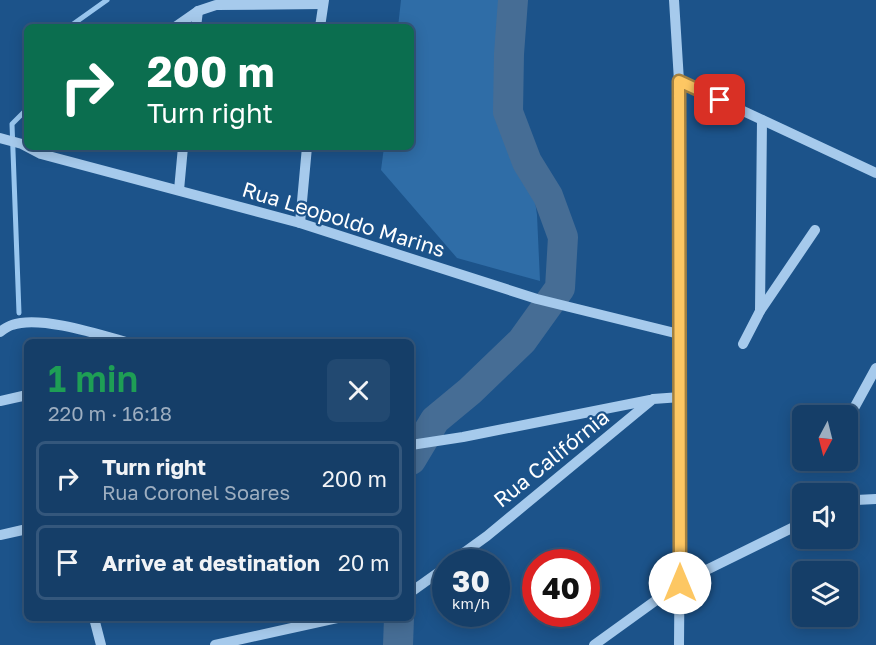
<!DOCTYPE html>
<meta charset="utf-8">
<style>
body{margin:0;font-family:"Golos Text",sans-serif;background:#224971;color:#f1f3f6;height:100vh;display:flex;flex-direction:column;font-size:22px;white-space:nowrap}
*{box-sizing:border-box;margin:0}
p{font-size:20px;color:#9daec0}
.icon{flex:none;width:33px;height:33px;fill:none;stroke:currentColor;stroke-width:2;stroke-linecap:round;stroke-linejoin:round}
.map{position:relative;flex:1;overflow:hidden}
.drawer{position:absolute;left:24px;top:339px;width:390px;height:282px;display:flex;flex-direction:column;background:#153e68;border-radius:9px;box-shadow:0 3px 15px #0003,0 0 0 2px #34577c}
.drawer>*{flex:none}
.banner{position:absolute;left:24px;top:24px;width:390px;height:126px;border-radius:9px;box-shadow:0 3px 15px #0003,0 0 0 2px #34577c;background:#0b6e4f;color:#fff;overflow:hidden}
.needle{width:39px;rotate:187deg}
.controls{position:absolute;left:792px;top:405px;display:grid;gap:12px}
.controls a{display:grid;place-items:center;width:66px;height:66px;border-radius:9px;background:#153e68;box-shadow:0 3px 15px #0003,0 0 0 2px #34577c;font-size:30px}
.speed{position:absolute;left:432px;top:549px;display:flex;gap:12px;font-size:30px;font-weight:700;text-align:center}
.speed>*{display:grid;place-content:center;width:78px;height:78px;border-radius:50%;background:#153e68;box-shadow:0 3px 15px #0003,0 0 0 2px #34577c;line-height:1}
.speed small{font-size:15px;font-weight:400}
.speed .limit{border:9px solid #d22;background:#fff;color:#111}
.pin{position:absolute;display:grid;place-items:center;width:51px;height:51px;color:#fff;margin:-26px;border-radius:12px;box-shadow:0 3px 9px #0006}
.me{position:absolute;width:66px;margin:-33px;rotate:0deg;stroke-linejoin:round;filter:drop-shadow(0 0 4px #0008)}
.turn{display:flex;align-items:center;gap:21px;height:126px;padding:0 24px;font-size:27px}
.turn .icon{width:78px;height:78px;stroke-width:2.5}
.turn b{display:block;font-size:42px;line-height:51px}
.round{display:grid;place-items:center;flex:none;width:63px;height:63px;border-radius:9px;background:#224971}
.headline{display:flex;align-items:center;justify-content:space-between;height:102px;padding:0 24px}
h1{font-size:36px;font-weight:600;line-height:45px;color:#1e9e55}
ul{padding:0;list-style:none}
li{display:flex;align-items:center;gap:18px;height:75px;margin:0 12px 9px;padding:0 12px;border:3px solid #34577c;border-radius:9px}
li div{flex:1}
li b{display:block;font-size:22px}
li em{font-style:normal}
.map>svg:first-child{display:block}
.green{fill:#2f6da7}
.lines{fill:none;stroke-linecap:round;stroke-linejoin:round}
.stream{stroke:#99c6ee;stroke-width:5}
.river{stroke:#466d95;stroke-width:30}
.minor{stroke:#a6caec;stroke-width:10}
.route-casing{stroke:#a48140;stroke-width:15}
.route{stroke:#fdc763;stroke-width:10}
.labels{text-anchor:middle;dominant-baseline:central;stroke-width:4.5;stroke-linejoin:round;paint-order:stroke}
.street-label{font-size:21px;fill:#fff;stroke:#1c538a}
</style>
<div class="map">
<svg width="876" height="645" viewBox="0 0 876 645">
<rect width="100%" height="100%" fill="#1c538a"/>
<path class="green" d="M401,0h106l30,215 3,66 -83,-23 -76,-88 3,-23h27v-120h-13z"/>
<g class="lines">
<g class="stream">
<path d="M69,27l38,-27"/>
<path d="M19,313l-7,-189 15,-15"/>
</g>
<g class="river">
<path d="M411,460l24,-40 35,-29 52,-50 38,-53 3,-51 -15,-41 -21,-34 -19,-50 1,-58 4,-54"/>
<path d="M398,645l1,-27"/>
</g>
<g class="minor">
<path d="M674,0l5,81v253l2,63 -2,248"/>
<path d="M175,27l23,-16 18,-6 107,-1"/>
<path d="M196,27l2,-16"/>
<path d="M320,27l4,-27"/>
<path d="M679,81l197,92"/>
<path d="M0,138l22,6 19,10 259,69 237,76 142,35"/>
<path d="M179,190l4,-43"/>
<path d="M300,223l7,-76"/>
<path d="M760,311l55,-81"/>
<path d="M0,332c4,-3 8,-6 12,-7 27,-10 86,9 114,17"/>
<path d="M743,344l17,-33 2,-191"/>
<path d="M0,401l27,-6"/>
<path d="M853,410l23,-42"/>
<path d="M411,445l52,-8 187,-37"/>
<path d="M848,503l8,-3 20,-1"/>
<path d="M0,535l27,-6"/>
<path d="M451,562l36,-26 166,-137 28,-2"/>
<path d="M411,592l35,-25"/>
<path d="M94,618l7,27"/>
<path d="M215,645l122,-27"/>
<path d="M594,645l86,-62 122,-60"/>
</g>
</g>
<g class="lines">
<g class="route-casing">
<path id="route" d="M680,583l-1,-502 41,19"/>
</g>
<use href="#route" class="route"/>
</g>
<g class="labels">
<g class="street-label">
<text transform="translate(344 219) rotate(17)">Rua Leopoldo Marins</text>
<text transform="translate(551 458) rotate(-39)">Rua Califórnia</text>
</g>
</g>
</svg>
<div class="controls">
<a><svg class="needle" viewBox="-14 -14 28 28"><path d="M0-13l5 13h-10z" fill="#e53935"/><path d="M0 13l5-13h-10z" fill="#9daec0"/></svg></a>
<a><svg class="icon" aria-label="sound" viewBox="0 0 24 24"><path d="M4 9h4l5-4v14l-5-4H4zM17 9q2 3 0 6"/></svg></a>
<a><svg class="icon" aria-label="layers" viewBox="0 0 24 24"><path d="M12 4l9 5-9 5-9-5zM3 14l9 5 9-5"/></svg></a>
</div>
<div class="speed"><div>30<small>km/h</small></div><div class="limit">40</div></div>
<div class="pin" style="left:720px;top:100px;background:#d93025"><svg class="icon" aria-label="arrive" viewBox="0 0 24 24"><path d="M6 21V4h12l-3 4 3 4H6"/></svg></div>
<svg class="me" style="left:680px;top:583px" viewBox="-20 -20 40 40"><circle r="19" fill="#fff"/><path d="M0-13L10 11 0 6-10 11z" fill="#fdc763"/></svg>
<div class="banner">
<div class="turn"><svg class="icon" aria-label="right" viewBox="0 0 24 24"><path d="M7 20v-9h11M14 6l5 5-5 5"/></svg><div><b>200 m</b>Turn right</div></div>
</div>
<section class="drawer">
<div class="headline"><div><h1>1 min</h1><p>220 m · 16:18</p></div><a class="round"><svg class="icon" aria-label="close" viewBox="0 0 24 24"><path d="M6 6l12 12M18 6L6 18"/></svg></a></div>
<ul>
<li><svg class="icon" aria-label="right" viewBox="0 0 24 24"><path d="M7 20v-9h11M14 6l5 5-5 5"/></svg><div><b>Turn right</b><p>Rua Coronel Soares</p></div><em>200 m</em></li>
<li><svg class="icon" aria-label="arrive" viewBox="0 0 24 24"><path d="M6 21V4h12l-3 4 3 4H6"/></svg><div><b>Arrive at destination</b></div><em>20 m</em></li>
</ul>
</section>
</div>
